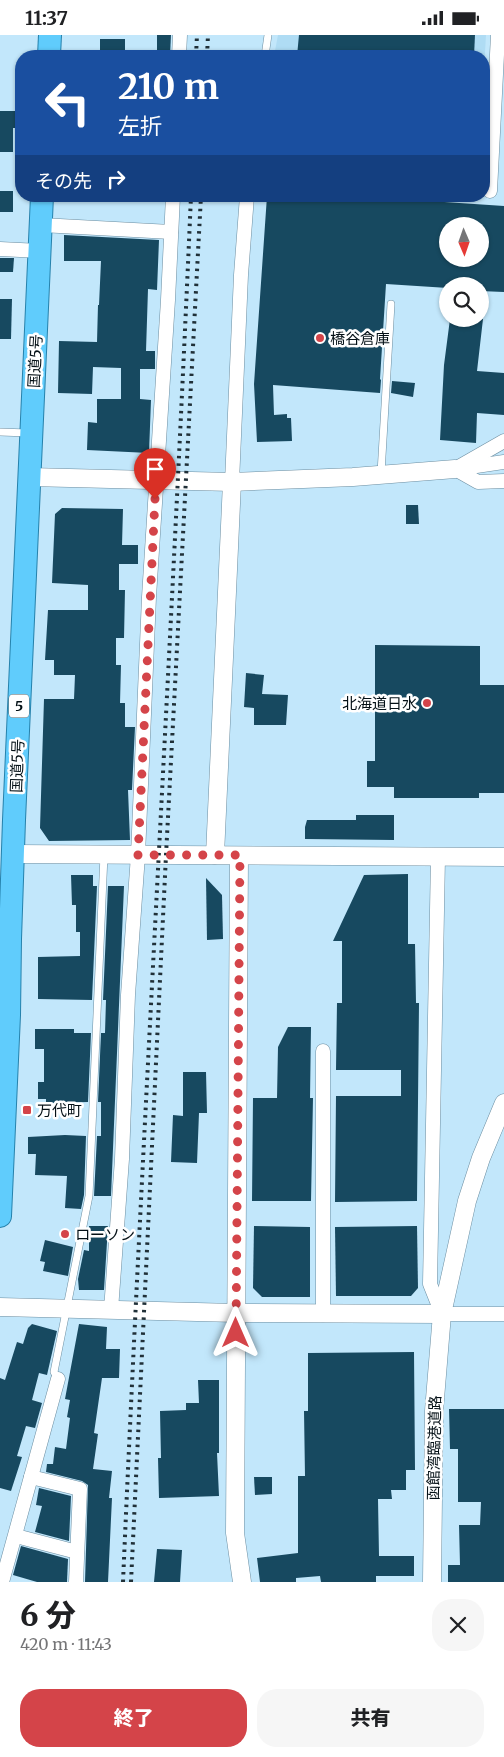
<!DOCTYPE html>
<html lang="ja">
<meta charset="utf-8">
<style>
body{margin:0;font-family:Merriweather,"Noto Sans JP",serif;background:#f6f6f6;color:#202124;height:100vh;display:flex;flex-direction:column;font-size:19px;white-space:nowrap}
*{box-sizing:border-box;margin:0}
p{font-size:16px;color:#757577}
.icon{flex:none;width:28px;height:28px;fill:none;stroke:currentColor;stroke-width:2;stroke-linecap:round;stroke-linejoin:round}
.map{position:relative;height:1547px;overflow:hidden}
.side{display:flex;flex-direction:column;background:#fff;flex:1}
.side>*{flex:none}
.top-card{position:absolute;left:15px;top:15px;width:475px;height:152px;border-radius:20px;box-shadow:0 1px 4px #0004;background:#1a4fa0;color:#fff;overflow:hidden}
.needle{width:32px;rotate:178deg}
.buttons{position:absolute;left:439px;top:182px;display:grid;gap:10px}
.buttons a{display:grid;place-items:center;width:50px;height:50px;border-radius:50%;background:#fff;box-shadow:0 1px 4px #0004;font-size:25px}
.pin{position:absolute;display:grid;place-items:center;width:42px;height:42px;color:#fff;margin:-51px -21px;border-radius:50% 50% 50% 0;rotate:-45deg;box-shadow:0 0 5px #0007}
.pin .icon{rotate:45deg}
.me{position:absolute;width:55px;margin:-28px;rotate:0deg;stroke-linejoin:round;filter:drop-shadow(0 0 4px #0008)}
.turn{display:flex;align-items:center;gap:18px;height:105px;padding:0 20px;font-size:22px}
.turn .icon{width:65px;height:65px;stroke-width:2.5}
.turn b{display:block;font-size:35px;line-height:42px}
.then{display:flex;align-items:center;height:48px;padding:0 20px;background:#0003;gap:10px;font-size:19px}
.round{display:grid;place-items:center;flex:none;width:52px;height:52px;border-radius:20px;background:#f6f6f6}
.head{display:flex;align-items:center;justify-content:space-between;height:85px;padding:0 20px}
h1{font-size:30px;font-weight:800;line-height:38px}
.button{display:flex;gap:10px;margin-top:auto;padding:10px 20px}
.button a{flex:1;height:58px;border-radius:20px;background:#d44449;color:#fff;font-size:20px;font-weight:800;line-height:58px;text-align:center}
.button a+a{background:#f6f6f6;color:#202124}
.status{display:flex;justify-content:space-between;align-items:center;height:35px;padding:0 25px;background:#fff;direction:ltr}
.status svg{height:14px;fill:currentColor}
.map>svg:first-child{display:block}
.built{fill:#afdcf4}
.building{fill:#174960;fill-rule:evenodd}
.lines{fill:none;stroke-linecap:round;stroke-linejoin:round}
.service-casing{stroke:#6c8ea1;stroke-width:8}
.minor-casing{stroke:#6c8ea1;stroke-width:15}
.tertiary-casing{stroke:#6c8ea1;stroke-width:19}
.trunk-casing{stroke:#2682ac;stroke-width:24}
.service{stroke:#fff;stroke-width:7}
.minor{stroke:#fff;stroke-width:14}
.tertiary{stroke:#fff;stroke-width:18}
.trunk{stroke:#60ccfc;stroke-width:22}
.rail{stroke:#203038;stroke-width:4;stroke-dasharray:2.5 5;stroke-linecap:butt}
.route{stroke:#d44449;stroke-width:9;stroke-dasharray:0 16.2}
.poi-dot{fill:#d44449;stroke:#fff;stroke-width:2}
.labels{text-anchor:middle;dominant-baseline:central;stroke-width:5;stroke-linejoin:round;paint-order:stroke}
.shield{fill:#fff;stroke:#4f585c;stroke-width:1}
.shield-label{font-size:14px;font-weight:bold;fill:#041016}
.poi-label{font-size:15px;fill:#041016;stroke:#fff;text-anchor:start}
.street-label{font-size:15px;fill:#041016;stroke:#fff}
</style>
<div class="status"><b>11:37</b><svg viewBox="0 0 49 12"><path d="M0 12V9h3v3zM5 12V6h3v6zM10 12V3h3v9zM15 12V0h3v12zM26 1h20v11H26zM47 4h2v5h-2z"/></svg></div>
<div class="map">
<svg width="504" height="1547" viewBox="0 0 504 1547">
<rect width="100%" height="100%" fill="#c2e7fb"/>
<path class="built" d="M278,0h208l-2,35v-14h-210z"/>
<g class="building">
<path d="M157,0h14l-1,21h-13z"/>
<path d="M299,0h176l-1,21h-177z"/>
<rect x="100" y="4" width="25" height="17"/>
<path d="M0,76h16v17h-3v24h-13z"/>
<rect x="0" y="156" width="13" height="21"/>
<path d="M267,161h88l149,10v86l-24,-1v-5h-32v2l-62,-4 -6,95 1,1 -1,13 -107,-8 1,30 13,-1v4h4l1,23 -35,1 -3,-58zM448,191h32v33h-32z"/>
<path d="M64,200l95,5 -2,50 -9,-1 -2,62h9v18h-15v30l11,1 -2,53 -62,-3 1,-28 9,1v-24h24v-31l-28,-1 -1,27 -34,-1 1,-52 38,1 1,-37h1l2,-44h-37z"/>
<path d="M0,223h14l-1,14h-13z"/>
<path d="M0,264h12l-1,40h-11z"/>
<path d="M450,284h33l-6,52 27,2v42l-27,-2 -1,30 -36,-3 4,-75z"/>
<path d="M392,346l23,2 -2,14 -22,-4z"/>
<path d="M406,470h12l1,19h-13z"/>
<path d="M62,473l61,1 -1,36h16v19h-19v26h6l-1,48h-8v27h5l-1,38h5v24h10l-3,63h-4l2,50 -81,1 -9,-13 4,-129h30l1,-24h-21v-15h-9l3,-50h40v-25l-36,-2 3,-69z"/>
<path d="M375,610l105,1v39h24v108h-25v5h-85v-11h-27v-26h8z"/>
<path d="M246,638l18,2 -2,19 26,1 -2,30h-32v-17l-10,-1z"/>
<path d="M356,780h38v25l-89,-1v-12l2,-7h49z"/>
<path d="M408,839v70h7l1,59h3l-2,198 -82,1 1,-106h65v-26h-65l1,-67h5v-62h-9l31,-66z"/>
<path d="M71,840h22v11h4l-5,114 -54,-1v-42l42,-1v-24h-4v-27h-4z"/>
<path d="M206,843l16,17 1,44 -16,1z"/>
<path d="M108,851h16l-13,310h-17l3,-60h4v-34h-3l3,-69h4l1,-33h-3z"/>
<path d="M288,992h23l-1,71h3l-2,103h-59l1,-103h24l1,-51z"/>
<path d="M35,994h39v4h17l-3,69 -42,1v-4h-8v-17h6v-33h-9z"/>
<path d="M183,1037h23l1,41h-8l-2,50 -26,-1 2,-47 10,1z"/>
<path d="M65,1100l21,1 -2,59 -3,14 -16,-1 2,-32 -32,-1 1,-21h-8v-17z"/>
<path d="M89,1191h19l-4,64h-25l-1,-11 6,-29 5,1z"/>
<path d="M254,1191l56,1v70h-48l-9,-9z"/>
<path d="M417,1191l1,62 -7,8h-75l-1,-69z"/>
<path d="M45,1205l28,7 -5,29 -25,-5 2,-9 -5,-1z"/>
<path d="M32,1289l25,7 -10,44 -8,-2 -7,27 10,3 -7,25 -9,-2 -9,30 5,1 -11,34 -11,-3v-110l5,2 12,-38 6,2 5,-16z"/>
<path d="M79,1289l28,3 -1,22h14l-1,29h-17l-8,55 4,1 -5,35 19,2 -3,27h3l-4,84h-23l3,-97 -6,-4 -36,-9 1,-8h6l2,-17 11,2 4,-31 -3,-1 3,-17 -5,-1z"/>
<path d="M414,1317l1,118h-9v20h-15l1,9h-14l1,57h35v20h-38v6h-55l-1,-6 -24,2v4h-36l-3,-24 41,-5v-77h7l-1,-65h4v-58z"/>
<path d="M198,1345h21v73h-2l2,43 -60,2 -1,-40h3l-1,-47 26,-1v-7h13z"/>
<path d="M449,1374h55v173h-56v-17h12l-1,-40h21l1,-23h-23v-53h-8z"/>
<path d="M254,1442h18v17l-17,1z"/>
<path d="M39,1453l32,8 -2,45 -34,-9 7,-26 -6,-1z"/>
<path d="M21,1511l47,13 -1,23h-30l-24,-7z"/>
<path d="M157,1514l25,1 -2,32h-26z"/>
</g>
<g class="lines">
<g class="service-casing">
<g id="service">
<path d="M265,21l3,-21"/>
<path d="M0,397l28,1"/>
<path d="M381,438l10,-169"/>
<path d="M58,1344l-4,-7 35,-176 15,-341"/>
</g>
</g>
<g class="minor-casing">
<g id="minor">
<path d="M179,21l1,-21"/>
<path d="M490,156l8,-156"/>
<path d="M41,190l130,7"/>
<path d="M0,214l40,2"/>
<path d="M463,433l41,-6"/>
<path d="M455,434l49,-28"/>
<path d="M455,434l23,13 26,-1"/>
<path d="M232,447l9,-207 6,-79"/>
<path d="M438,822l-8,427 12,30h62"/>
<path d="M111,1275l11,-151 6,-164 10,-140 11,-258 19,-297 5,-104"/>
<path d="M323,1280v-264"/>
<path d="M31,1442l49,12 -4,93"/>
<path d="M16,1501l61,16"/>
<path d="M2,1547l56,-203"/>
</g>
</g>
<g class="tertiary-casing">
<g id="tertiary">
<path d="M29,442l203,5 121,-5 102,-8"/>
<path d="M14,819l490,3"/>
<path d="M215,820l17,-373"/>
<path d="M239,821l-4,677 7,49"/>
<path d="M0,1272l236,6 206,1"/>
<path d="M432,1547l2,-171 8,-97 25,-113 14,-43 23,-55"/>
</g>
</g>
<g class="trunk-casing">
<g id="trunk">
<path d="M49,21l1,-21"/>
<path d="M0,1181l9,-201 1,-76 4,-119 28,-624"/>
</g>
</g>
<use href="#service" class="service"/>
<use href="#minor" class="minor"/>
<use href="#tertiary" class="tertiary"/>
<use href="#trunk" class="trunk"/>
<g class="rail">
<path d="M196,21l1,-21"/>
<path d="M207,21l1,-21"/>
<path d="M123,1547c20,-462 48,-924 68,-1386"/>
<path d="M131,1547l35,-727 35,-659"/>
</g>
</g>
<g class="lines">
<path class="route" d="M155,464l-17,356h102l-4,478"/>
</g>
<g class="poi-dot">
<circle cx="320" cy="303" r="5"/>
<circle cx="427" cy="668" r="5"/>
<rect x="22" y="1070" width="10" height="10" rx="2.5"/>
<circle cx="65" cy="1199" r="5"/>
</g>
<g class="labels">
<rect class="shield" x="9" y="659.5" width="20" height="23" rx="4"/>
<g class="shield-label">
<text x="19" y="671">5</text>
</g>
<g class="poi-label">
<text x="330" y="303">橋谷倉庫</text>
<text x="417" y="668" text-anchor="end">北海道日水</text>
<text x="37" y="1075">万代町</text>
<text x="75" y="1199">ローソン</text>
</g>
<g class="street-label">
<text transform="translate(35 326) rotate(-87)">国道5号</text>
<text transform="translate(17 731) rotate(-88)">国道5号</text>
<text transform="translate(434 1413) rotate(-89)">函館湾臨港道路</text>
</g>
</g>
</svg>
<div class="buttons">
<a><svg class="needle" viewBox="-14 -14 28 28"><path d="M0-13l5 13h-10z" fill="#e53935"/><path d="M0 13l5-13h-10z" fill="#757577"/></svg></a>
<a><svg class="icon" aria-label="search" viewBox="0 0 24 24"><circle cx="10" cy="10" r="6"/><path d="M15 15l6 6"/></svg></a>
</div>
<div class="pin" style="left:155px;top:464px;background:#d93025"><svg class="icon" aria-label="arrive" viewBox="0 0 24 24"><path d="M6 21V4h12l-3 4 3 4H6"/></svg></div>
<svg class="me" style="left:236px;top:1298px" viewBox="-20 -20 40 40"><path d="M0-17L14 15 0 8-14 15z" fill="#d44449" stroke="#fff" stroke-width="4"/></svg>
<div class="top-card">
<div class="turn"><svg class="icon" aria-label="left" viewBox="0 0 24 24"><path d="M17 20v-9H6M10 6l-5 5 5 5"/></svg><div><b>210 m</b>左折</div></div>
<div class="then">その先<svg class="icon" aria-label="right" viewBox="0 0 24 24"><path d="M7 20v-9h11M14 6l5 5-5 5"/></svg></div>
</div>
</div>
<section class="side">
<div class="head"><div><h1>6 分</h1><p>420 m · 11:43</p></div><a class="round"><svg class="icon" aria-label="close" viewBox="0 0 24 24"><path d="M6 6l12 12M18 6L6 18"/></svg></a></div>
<div class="button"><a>終了</a><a>共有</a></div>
</section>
